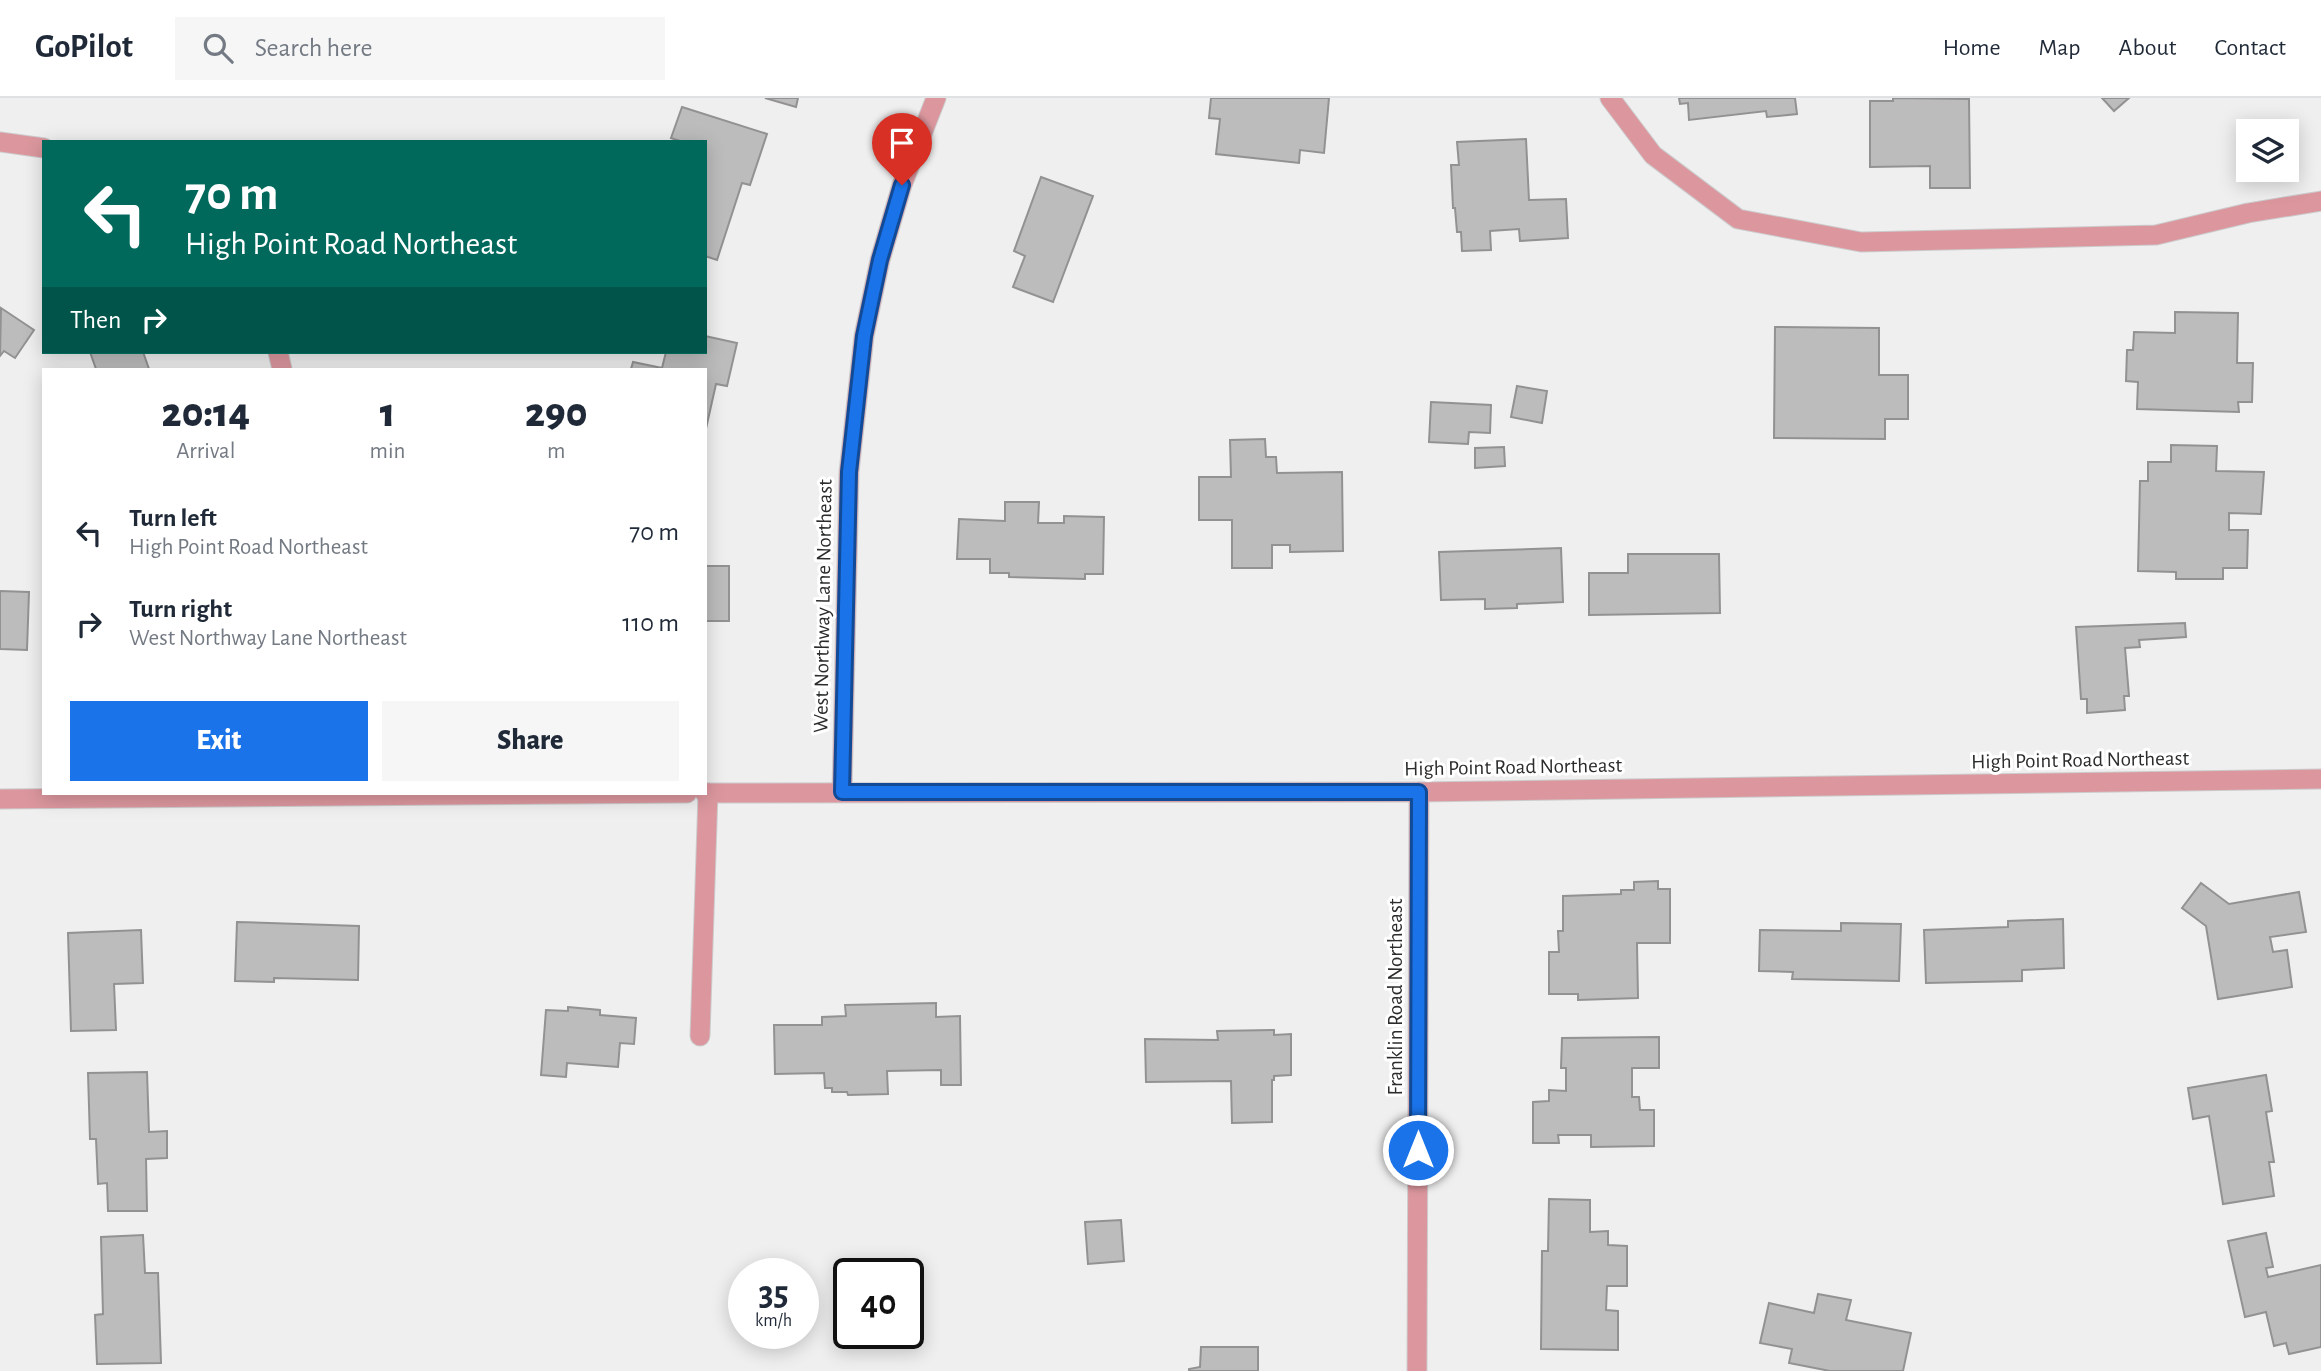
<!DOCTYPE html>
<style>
body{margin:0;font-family:"Alegreya Sans",sans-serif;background:#f6f6f7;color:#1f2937;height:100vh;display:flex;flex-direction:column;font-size:26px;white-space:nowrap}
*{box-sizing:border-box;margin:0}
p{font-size:23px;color:#747a83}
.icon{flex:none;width:38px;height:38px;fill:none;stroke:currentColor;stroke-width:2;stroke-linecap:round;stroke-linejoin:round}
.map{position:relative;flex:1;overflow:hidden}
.side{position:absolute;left:42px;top:270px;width:665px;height:427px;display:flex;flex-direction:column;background:#fff;border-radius:0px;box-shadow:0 4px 18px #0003}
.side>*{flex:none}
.hud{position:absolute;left:42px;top:42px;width:665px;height:214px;border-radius:0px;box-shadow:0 4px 18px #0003;background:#00695c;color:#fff;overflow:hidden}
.controls{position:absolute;left:2236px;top:21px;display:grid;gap:14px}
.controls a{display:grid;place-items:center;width:63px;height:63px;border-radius:0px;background:#fff;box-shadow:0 4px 18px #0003;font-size:35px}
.speed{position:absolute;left:728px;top:1160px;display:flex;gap:14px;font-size:35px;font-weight:700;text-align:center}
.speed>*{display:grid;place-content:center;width:91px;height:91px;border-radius:50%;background:#fff;box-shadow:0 4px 18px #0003;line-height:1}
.speed small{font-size:18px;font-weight:400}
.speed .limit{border:4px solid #111;border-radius:10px;background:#fff;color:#111}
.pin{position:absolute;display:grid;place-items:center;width:60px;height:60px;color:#fff;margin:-72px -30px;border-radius:50% 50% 50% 0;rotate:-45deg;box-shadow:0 0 7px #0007}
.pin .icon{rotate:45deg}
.me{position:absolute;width:77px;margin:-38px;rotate:0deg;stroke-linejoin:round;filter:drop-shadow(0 0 5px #0008)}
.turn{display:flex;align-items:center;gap:24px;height:147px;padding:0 28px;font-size:32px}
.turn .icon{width:91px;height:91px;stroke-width:2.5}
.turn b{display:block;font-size:49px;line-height:60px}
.then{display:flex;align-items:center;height:66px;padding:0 28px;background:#0003;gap:14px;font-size:26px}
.eta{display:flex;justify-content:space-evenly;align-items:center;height:119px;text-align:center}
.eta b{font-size:42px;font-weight:800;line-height:49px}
.action{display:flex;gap:14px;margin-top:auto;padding:14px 28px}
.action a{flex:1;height:80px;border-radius:0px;background:#1a73e8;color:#fff;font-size:28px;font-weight:800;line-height:80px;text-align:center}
.action a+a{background:#f6f6f7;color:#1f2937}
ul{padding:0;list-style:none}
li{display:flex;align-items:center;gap:21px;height:91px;padding:0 28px}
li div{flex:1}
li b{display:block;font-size:26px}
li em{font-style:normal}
header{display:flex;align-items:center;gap:42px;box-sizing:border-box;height:98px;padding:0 35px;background:#fff;border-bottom:2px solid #e0e1e3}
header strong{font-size:33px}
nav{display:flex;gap:38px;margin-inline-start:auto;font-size:24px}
.search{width:490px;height:63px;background:#f6f6f7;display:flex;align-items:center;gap:18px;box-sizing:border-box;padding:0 24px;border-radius:0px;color:#747a83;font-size:26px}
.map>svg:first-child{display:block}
.building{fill:#bdbcbc;stroke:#939292;stroke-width:2}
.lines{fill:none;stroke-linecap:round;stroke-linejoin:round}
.service-casing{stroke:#cccccd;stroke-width:21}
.minor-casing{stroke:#cccccd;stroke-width:21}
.tertiary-casing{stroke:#cccccd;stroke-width:21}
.service{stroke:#dc979e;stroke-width:19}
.minor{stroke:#dc979e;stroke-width:19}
.tertiary{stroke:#dc979e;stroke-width:19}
.route-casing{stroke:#114b97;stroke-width:18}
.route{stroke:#1a73e8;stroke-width:12}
.labels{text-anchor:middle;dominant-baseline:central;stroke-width:6;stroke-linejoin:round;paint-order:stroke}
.street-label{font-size:21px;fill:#2b2c2c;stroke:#fff}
</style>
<header>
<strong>GoPilot</strong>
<div class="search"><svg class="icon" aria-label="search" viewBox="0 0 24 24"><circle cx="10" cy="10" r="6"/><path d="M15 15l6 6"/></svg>Search here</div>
<nav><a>Home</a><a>Map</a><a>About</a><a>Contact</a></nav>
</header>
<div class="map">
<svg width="2321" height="1273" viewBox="0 0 2321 1273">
<rect width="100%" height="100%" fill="#efeff0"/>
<g class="building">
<path d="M765,0h33l-2,9z"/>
<path d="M1211,0h118l-5,55 -24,-3 -1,13 -83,-9 4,-35 -11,-1z"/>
<path d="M1679,0h116l2,16 -30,3 -1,-6 -77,9 -1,-17 -8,1z"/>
<path d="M1893,0l76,1 1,89h-40v-22l-60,1v-66h23z"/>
<path d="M2102,0h27l-15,13z"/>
<path d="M682,9l85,27 -17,51 -8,-2 -25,77 -12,-4v-114h-22l-12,-4z"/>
<path d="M1526,41l3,61 37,-1 2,39 -48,3 -1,-12 -29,2 1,19 -29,1 -1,-19h-4l-2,-24h-2l-2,-43h8l-2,-23z"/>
<path d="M1041,79l52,19 -40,106 -40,-15 12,-31 -11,-5z"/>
<path d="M1,210l33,22 -19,28 -11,-7 -4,5z"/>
<path d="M2175,214l63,1 -1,50h16l-1,39h-14l1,10 -102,-3 1,-27 -12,-1 1,-31h6l1,-18 41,1z"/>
<path d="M1775,229l104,1v47h29v44h-23v20l-111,-1z"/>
<path d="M705,238l32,7 -10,43 -11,-2 -11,49v-64h-74l2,-7 29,6 4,-16h39z"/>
<path d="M90,254h53l6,17h-53z"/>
<path d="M1517,288l30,5 -5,32 -31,-6z"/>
<path d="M1431,304l60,3 -1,28 -21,-1 -1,12 -39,-2z"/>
<path d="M1265,341l1,18h10l1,16 65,-1 1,79 -53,1v-7h-18v23h-40v-48h-33v-43h32l-1,-37z"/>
<path d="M2171,347l46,1 -1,25 48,1 -3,42 -32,-1v17h19l-1,38h-24v11h-47v-7l-38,-1 2,-90h8v-19h23z"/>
<path d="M1504,349l1,19 -30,2v-20z"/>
<path d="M1005,404h34l-1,21h26v-7l40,1 -1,57h-18v5l-76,-2v-4h-19v-14h-33l2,-40 46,2z"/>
<path d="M1561,450l2,54 -46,2v4l-32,1v-10l-44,1 -2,-48z"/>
<path d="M1628,456h91l1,59 -131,2v-42h39z"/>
<rect x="705" y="468" width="24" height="55"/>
<path d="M0,493l29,1 -2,58 -27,-1z"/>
<path d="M2185,525l1,14 -47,3 1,7 -15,1 4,48h-5l1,14 -38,3v-14h-6l-5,-72z"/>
<path d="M1658,783v8h12v54h-33l1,55 -60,2v-6h-29v-42h10l-1,-21h5v-35l58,-2v-4h13v-8z"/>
<path d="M2201,785l28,21 70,-12 7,40 -36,5 3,15 14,-2 5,37 -74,12 -12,-73 -24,-18z"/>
<path d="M2063,821l1,49 -42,2v11l-96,2 -2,-53 84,-3v-6z"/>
<path d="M237,824l122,4 -1,54 -84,-2v4l-39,-1z"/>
<path d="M1841,825l60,1 -2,57 -107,-2 1,-7 -34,-1 1,-41 81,1z"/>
<path d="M141,832l2,53 -29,1 2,46 -45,1 -3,-98z"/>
<path d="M936,905v14l24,-1 1,69h-20v-15l-54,1 1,23 -40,1 -1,-3h-15v-4h-7l-1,-15 -49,1 -1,-49h48v-8l24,-1 -1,-11z"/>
<path d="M568,909l32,3v5l36,3 -2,26 -14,-1 -2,24 -51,-4 -1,14 -25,-2 5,-65 22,1z"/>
<path d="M1274,932v5l17,-1v41l-17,1v4h-2v42l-40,1 -1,-42 -85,1 -1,-43 73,1 -1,-9z"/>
<path d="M1659,939v31h-27v29h7l1,13h14v36l-63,1v-12h-33l1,8h-26v-41l16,-1v-11l17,1v-23h-5l1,-30z"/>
<path d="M147,974l2,60 18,-1v27l-21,1 1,52h-39l-1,-28 -9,1 -2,-45h-6l-2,-66z"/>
<path d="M2266,977l6,36 -6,1 8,50h-5l5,34 -51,8 -14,-88 -16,3 -5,-31z"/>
<path d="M1549,1101l41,1v32l18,-1v14l19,1v40h-20l-1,24 12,1v39l-77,-1 1,-98h6z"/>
<path d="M1121,1122l3,41 -36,3 -3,-42z"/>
<path d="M2266,1135l7,34 -7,1 2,9 53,-12v82l-32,7 -3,-11 -12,3 -8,-34 -21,5 -17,-76z"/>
<path d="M143,1137l2,38h13l3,90 -64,1 -2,-49 8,-1 -2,-77z"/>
<path d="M1818,1196l33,6 -5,20 65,13 -8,38h-73l-41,-8 3,-14 -32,-6 9,-40 45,10z"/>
<path d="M1201,1249h57v24h-69v-2l11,-2z"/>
</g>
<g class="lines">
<g class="service-casing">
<g id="service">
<path d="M1610,0l43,57 85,64 123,23 295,-7 92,-22 73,-12"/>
<path d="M700,938l8,-243"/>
</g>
</g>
<g class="minor-casing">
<g id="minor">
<path d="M0,44l44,6"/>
<path d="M278,254l4,17"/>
<path d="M842,694l7,-320 15,-136 16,-76 22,-75 34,-87"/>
</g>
</g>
<g class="tertiary-casing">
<g id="tertiary">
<path d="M705,695l714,-1 902,-13"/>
<path d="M0,701l687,-6"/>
<path d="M1417,1273l2,-579"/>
</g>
</g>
<use href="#service" class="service"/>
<use href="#minor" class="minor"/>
<use href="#tertiary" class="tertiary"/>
</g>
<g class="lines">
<g class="route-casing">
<path id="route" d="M902,87l-22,75 -16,76 -15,136 -7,320h577l-1,358"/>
</g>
<use href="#route" class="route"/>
</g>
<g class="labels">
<g class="street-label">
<text transform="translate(823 508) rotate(-89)">West Northway Lane Northeast</text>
<text transform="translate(2080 662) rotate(-1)">High Point Road Northeast</text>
<text transform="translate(1513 669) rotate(-1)">High Point Road Northeast</text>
<text transform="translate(1395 899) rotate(-90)">Franklin Road Northeast</text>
</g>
</g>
</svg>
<div class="controls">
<a><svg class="icon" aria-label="layers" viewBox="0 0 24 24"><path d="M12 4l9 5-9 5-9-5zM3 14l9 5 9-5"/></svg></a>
</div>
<div class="speed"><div>35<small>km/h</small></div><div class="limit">40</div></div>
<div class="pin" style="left:902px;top:87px;background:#d93025"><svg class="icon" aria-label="arrive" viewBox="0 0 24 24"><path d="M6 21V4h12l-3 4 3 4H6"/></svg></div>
<svg class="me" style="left:1418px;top:1052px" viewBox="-20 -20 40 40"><circle r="17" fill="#1a73e8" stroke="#fff" stroke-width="3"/><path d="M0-11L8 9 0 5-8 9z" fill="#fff"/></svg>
<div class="hud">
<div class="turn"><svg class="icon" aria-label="left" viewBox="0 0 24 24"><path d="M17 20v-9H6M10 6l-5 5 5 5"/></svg><div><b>70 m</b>High Point Road Northeast</div></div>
<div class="then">Then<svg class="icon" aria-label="right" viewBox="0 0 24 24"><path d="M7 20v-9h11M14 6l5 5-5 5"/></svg></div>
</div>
<section class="side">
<div class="eta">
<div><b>20:14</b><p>Arrival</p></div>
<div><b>1</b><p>min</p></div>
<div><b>290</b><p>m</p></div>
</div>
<ul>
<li><svg class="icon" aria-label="left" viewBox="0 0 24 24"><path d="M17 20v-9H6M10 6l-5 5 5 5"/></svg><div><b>Turn left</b><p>High Point Road Northeast</p></div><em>70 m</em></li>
<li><svg class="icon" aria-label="right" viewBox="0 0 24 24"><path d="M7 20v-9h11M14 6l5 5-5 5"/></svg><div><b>Turn right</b><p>West Northway Lane Northeast</p></div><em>110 m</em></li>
</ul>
<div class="action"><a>Exit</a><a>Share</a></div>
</section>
</div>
